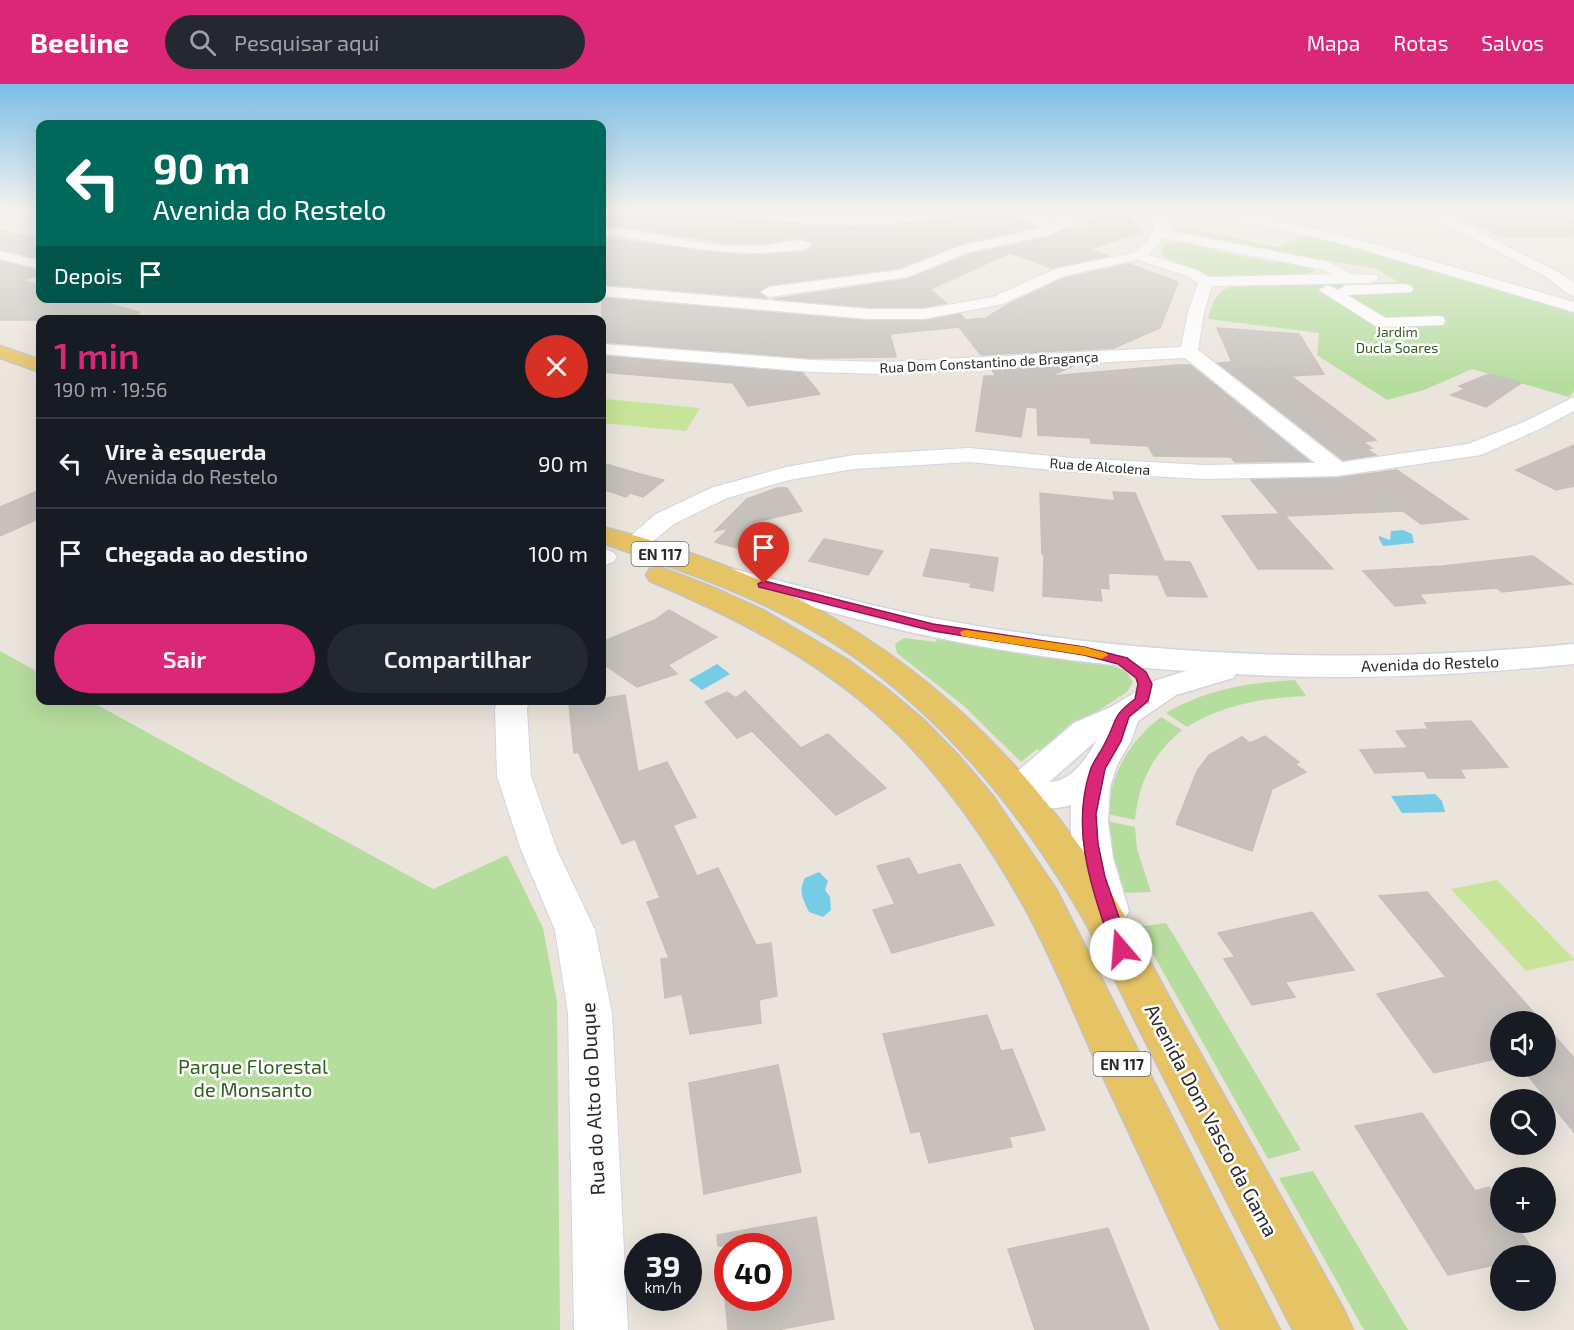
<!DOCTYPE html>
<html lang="pt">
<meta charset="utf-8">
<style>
body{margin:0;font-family:"Exo 2",sans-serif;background:#242831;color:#f1f3f6;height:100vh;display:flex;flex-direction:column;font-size:22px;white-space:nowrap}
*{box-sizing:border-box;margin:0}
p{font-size:20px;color:#9ea1a6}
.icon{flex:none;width:33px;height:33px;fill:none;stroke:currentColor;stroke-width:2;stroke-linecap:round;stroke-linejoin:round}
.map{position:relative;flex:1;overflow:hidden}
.side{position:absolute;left:36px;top:231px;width:570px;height:390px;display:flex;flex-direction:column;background:#171b24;border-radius:12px;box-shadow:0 6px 24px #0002}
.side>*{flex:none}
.top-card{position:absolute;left:36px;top:36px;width:570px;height:183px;border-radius:12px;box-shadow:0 6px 24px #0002;background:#00695c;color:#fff;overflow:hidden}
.controls{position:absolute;left:1490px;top:927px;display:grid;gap:12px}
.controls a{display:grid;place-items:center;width:66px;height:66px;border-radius:50%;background:#171b24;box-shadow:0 6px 24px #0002;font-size:30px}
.speed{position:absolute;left:624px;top:1149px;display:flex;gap:12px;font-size:30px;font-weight:700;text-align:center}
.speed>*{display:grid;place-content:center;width:78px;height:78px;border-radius:50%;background:#171b24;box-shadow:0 6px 24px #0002;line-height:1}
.speed small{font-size:15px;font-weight:400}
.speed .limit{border:9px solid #d22;background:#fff;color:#111}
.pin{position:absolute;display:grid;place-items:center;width:51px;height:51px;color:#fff;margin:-62px -26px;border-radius:50% 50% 50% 0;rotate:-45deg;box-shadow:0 0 6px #0007}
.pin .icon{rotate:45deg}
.me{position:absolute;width:66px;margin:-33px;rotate:342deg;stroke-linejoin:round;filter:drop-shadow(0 0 4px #0008)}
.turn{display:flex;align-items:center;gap:21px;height:126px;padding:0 18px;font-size:27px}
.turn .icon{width:78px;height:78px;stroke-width:2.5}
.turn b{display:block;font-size:42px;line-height:51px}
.then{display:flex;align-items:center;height:57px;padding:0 18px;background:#0003;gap:12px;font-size:22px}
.round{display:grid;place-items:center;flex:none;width:63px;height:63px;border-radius:32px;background:#242831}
.headline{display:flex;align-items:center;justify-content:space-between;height:102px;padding:0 18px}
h1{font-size:36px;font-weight:600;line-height:45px;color:#db2777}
.action{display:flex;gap:12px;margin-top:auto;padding:12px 18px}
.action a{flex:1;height:69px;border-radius:36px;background:#db2777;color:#fff;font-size:24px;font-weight:600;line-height:69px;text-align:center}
.action a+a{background:#242831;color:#f1f3f6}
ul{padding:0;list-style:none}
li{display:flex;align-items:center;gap:18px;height:90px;padding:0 18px;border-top:2px solid #363941}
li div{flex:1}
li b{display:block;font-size:22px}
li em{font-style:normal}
header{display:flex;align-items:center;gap:36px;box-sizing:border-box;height:84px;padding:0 30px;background:#db2777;color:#fff}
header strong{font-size:28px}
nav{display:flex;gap:33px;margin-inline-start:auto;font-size:21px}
.search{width:420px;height:54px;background:#242831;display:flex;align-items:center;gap:15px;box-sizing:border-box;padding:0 21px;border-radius:33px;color:#9ea1a6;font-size:22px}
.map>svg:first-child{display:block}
.green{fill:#b5dd9d}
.pitch{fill:#c7e499}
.water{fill:#77cce5}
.building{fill:#c6c1bc;stroke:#c6c0b6;stroke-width:1.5}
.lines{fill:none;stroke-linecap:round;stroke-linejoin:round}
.street-casing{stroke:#d2d5e1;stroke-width:2}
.secondary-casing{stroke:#d2d5e1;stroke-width:3}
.primary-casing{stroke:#c3c3c3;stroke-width:3}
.street{fill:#fff;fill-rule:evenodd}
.secondary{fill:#fff;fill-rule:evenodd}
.primary{fill:#e6c466;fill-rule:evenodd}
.route{fill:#db2777;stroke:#8e194d;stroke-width:1.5}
.slow{fill:#f59e0b}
.labels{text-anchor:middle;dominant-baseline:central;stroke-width:5;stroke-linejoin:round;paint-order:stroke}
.far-park-label{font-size:14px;fill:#2f611f;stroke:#fff}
.far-street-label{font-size:14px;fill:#2a2a2a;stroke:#fff}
.shield{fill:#fff;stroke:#6a6a6a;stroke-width:1.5}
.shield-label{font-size:15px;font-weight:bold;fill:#2a2a2a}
.street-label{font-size:16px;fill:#2a2a2a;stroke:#fff}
.near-park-label{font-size:20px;fill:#2f611f;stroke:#fff}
.near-street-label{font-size:20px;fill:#2a2a2a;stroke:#fff}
</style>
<header>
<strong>Beeline</strong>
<div class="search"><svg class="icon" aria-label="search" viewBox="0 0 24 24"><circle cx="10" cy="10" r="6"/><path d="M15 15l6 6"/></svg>Pesquisar aqui</div>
<nav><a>Mapa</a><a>Rotas</a><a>Salvos</a></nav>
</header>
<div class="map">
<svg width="1574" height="1246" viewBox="0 0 1574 1246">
<rect width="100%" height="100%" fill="#ebe4dc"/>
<g class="green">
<path d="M1173,141l104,22 31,-13 97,26 169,53v78l-5,6 -97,-28 -48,21 -37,10 -70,-45 2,-22 -111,-14c4,-14 7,-27 22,-32l168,-5 -21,-13 -201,-34z"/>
<path d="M1170,159h24l23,5 -3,3 60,11 15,-1 22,6 3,4 -8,4 -95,1 -48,-19 -1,-10z"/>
<path d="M904,554l32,4 1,-3 80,14 92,11 17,7 7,11 -6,10 -52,34 -33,26 -5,-3 -16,13 -57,-56 -67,-53 -2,-9z"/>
<path d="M0,567l40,22v27l50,1 343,188 74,-34 36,73 14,74 3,328h-560z"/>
<path d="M1295,596l11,16c-43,2 -82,8 -119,31l-21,-14c41,-24 83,-30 129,-33z"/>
<path d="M1161,633l21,13c-30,25 -43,52 -47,90l-28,-6c5,-42 21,-71 54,-97z"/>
<path d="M1107,737l28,6 2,22 14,43 -29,1 -6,-16z"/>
<path d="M1166,839l10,16 125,211 -33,9 -130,-232z"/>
<path d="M1313,1087l95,159h-44l-85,-152z"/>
</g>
<g class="pitch">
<path d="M605,315l95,9 -14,23 -84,-8v-21z"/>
<path d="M1497,796l77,79v1l-48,11 -75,-82z"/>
</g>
<g class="water">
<path d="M1403,446l9,4 2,9 -31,3 -4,-7v-3l11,4 1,-9z"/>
<path d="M717,580l13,10 -28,16 -13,-10z"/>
<path d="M1435,710l7,7 3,11 -43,1 -11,-17z"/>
<path d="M819,788l9,9 -3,9 5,7 1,13 -8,7 -14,-5c-6,-13 -11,-21 -4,-34z"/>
</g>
<g class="building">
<path d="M606,127h28l11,3 6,-3h77l8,6 106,10 53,-2 82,-13 9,4 25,-2 25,13 -76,17 -61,24 -130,17 -10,6 7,7 -164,-14v-46l144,17 56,-3 8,-3 2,-6 -17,-5 -33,6 -36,-1 -110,-17h-14v-9l6,-2z"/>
<path d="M778,127h124l-39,5z"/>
<path d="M1091,127h32l19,21 -53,17 19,7 -57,12 -41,-15 -80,36 16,14 -22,4h-55l-95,-8 134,-20 62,-25 79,-17 20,-9 17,3z"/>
<path d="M1449,127h115l10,4v21h-74z"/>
<path d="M0,146l40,8v21l-40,-10z"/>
<path d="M0,177l40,10v4l-19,5 19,6v12h48l51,14 -1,8h-138z"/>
<path d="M1129,180l49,18 -18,46 -46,20 -133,7 -22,-28 -69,7 6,23 -84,1 -210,-16v-44l267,23h55l36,-7 6,6 20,-2 21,-13 58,-27z"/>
<path d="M1217,244l82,6 25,40 -33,2 85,64 -13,2 9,6 -5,1 9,6 -33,5 -125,-97 14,-1z"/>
<path d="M602,272l201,17 17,21 -72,12 -15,-23 -131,-11z"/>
<path d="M1178,281h12l119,96 -74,1 -4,-5 -77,-1 -6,-10 -57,-3 -1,-5 -52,-3 -1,-27 -11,-1 -5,30 -45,-6 8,-55h12l-4,-6 81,-4 -23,10z"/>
<path d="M1489,290l32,9 -35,24 -35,-12 14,-6 -6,-3z"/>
<path d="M1574,361v41l-18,4 -40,-20z"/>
<path d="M602,379l38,11 24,6 -21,17 -13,-4 -4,4 -24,-8z"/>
<path d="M1397,386l71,49 -47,5 -18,-13 -118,5 48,53h-75l-36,-53 58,-2 -29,-34 86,-2z"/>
<path d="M777,404h10l15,23 -51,12 27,6 -22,24 -41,-11 14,-14 -14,3 32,-32z"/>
<path d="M40,406v28l-40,18v-29z"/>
<path d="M1113,408l22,1 29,68 26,1 17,35 -40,-1 -9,-21 -50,-2 1,16 -9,-1 2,13 -59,-5 1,-41 -2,-1 -2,-61 75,8z"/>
<path d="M824,455l59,12 -15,24 -59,-14z"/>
<path d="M931,465l67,9 -5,33 -23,-4 1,-4 -48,-7z"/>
<path d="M1533,472l39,28 -70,8 -5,-4 -78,6 7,9 -31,3 -32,-35 80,-5z"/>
<path d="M669,526l48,27 -49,28 9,9 -40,13 -35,-24v-21l53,-22z"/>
<path d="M745,607l56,57 27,-14 58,54 -50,27 -84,-84 -15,7 -32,-36 22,-10 9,6z"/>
<path d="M625,611l13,77 29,-10 29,55 -23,8 24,51 21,-8 38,77 15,-2 6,53 -18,4 2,23 -71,11 -8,-40 -17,4 -4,-39 8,-1 -22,-56 13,-4 -25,-59 -13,5 -44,-92 -4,1 -5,-49z"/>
<path d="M1471,637l37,46 -48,2 5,9h-37l-4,-7 -49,2 -15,-23 48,-2 -12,-17 32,-2 -3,-6z"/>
<path d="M1265,652l34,26 -4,2 11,8 -34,17 -20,62 -76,-27 21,-53 12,-16 33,-18 8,6z"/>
<path d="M909,774l9,17 42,-11 34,61 -102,28 -19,-43 22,-6 -18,-38z"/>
<path d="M1427,808l115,130h-42v36l-66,15 -57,-79 69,-17 -67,-81z"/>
<path d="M1312,828l42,58 -69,12 10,15 -43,8 -28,-46 11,-2 -17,-24z"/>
<path d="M987,931l14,36 11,-2 33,81 -36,7 3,10 -83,16 -9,-32 -9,2 -28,-99z"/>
<path d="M1545,941l29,33v74l-54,-66h25z"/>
<path d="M778,981l23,107 -97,22 -15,-111z"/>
<path d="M1422,1029l53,78 14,-4 11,16v19h14l23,34h-37v8l-52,11 -93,-149z"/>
<path d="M816,1133l18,102 -57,11h-49l-3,-32h53v-52h-60l-1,-11z"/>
<path d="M1108,1144l41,102h-114l-27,-81z"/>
</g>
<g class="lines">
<g class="street-casing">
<g id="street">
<path d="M730,127c44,0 88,8 133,7 29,0 57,-7 86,-7l-1,3c-72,17 -140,11 -212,1z"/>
<path d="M1011,127c16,0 29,-1 40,12l10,-4 4,-8h12l-6,13 -22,11 -80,17 -61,25 -139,20 -8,-5 8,-5 131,-17 60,-24 78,-17v-4z"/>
<path d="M1151,127h12l3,7 1,12 162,32 22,12 25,1 3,3 -8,5 -159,3 -8,26 -6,38 144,112 126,-18 58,-23 48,-24v14l-34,18 -59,26 -144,21 -132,3 -132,-7 -104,-10 -115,7 -65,11 -62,18 -53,26 -32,26 -9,3 -9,-3 -4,-5 36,-31 55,-26 75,-21 68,-12 115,-7 104,10 132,7 110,-2 -130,-105 -302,16 -71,-2 -210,-18v-10l210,16 71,2 298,-15 7,-35 10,-29 -11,-7 -50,-16 -73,16 -61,28 -79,15h-55l-267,-23v-10l267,23h55l69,-12 62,-28 78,-16 15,-13 5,-9v-13zM1163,154l161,32 7,4 -122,3 -12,-7 -48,-15z"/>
<path d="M1206,127h24l116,25 228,66v10l-231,-68 -131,-29z"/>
<path d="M1422,127h16l120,61 16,11v13l-6,-2 -20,-16z"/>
<path d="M602,144h14c47,7 98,21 146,18 13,-1 40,-11 49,-1 -5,6 -14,5 -21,6 -59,7 -116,-6 -174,-15h-14z"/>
<path d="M0,167l40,10v8l-40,-10z"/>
<path d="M1405,200l6,2 2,3 -2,3 -64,3 39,23 51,-2 6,1 2,4 -2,4 -66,2 -58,-37 8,-5 11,5 8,-5z"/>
<path d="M604,465l9,3 4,5 -4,5 -11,4v-16z"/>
<path d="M497,616h32l-2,9 4,67 26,74 38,80 17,83 16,317h-54l-6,-317 -13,-83 -34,-80 -24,-74 -2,-67z"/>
</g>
</g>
<g class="secondary-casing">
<path id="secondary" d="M725,483c70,17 140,39 212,52 211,39 423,46 637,25v20c-112,11 -225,17 -338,10l-3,4 -57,17 -38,26 -7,20 -14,24 -7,22 -2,35 5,36 16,53 -6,12 -15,5 -15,-5c-17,-36 -24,-78 -22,-118 -23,7 -43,2 -66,-5l-5,-9 5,-9 69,-59 37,-16 43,-26 32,-10c-92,-6 -186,-19 -276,-39 -66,-15 -130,-34 -195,-51l-4,-6 4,-6zM1097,656c-10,17 -25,42 -48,42z"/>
</g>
<g class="primary-casing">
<g id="primary">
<path d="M0,262l40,14v12l-40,-14z"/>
<path d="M602,443c218,54 374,163 499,350 33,50 59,106 89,158 51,91 103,183 154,275l9,20h-60c-46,-89 -92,-179 -137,-268 -28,-53 -52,-110 -83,-161 -58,-96 -134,-187 -227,-250 -75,-51 -159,-79 -244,-108z"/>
<path d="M660,483l57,22 46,21 85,50 39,29 38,32 35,36 33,39 63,93 224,441h-59c-43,-92 -85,-184 -128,-275 -22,-49 -42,-100 -68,-147 -34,-61 -74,-120 -123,-170 -71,-72 -160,-118 -252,-157l-4,-6 4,-6z"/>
</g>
</g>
<use href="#street" class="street"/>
<use href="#secondary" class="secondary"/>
<use href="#primary" class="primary"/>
</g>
<linearGradient id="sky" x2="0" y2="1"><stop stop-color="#7bbee7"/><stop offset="0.42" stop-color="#f6f3ef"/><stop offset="1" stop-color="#f6f3ef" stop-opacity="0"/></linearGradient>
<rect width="1574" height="302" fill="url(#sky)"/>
<path class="route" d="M764,497l169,43 151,23 43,11 19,14 6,12 -4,17 -19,16 -8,24 -16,28 -9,45 2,30 7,33 25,72 -3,6 -6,2 -6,-2 -3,-6c-19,-59 -42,-116 -22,-178 3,-10 11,-19 15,-28 13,-24 6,-26 30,-44l3,-15 -2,-6 -18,-14 -34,-9 -151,-24 -174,-44 -1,-3z"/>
<path class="slow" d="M966,546l118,17 22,6 2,2 -6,4 -18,-4 -122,-19 -2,-3 2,-2z"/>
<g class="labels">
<g class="far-park-label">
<text x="1397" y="247">Jardim<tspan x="1397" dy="16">Ducla Soares</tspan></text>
</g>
<g class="far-street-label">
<text transform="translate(989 278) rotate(-3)">Rua Dom Constantino de Bragança</text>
<text transform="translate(1100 382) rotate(4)">Rua de Alcolena</text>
</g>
<g class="shield">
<rect x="631.5" y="458" width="57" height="24" rx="4.5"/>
<rect x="1093.5" y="968" width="57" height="24" rx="4.5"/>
</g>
<g class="shield-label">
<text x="660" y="470">EN 117</text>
<text x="1122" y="980">EN 117</text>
</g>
<g class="street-label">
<text transform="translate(1430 579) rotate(-2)">Avenida do Restelo</text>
</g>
<g class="near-park-label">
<text x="253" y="982">Parque Florestal<tspan x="253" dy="23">de Monsanto</tspan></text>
</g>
<g class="near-street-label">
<text transform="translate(592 1015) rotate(-93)">Rua do Alto do Duque</text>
<text transform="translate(1212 1036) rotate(62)">Avenida Dom Vasco da Gama</text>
</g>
</g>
</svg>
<div class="controls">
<a><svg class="icon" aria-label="sound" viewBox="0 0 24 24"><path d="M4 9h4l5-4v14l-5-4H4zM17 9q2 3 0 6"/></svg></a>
<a><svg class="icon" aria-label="search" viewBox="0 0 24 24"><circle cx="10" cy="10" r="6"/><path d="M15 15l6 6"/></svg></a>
<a>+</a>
<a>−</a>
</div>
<div class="speed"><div>39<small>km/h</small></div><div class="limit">40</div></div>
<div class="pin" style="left:764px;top:500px;background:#d93025"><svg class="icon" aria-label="arrive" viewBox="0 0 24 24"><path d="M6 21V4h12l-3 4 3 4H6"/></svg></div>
<svg class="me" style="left:1121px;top:865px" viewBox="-20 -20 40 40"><circle r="19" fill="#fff"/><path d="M0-13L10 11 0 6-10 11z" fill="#db2777"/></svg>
<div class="top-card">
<div class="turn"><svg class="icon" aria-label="left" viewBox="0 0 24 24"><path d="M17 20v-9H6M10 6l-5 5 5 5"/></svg><div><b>90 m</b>Avenida do Restelo</div></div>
<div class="then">Depois<svg class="icon" aria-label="arrive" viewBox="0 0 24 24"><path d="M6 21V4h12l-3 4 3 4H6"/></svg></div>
</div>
<section class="side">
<div class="headline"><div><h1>1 min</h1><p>190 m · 19:56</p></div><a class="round" style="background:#d93025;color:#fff"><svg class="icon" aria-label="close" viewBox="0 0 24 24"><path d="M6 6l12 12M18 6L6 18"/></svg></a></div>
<ul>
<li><svg class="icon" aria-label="left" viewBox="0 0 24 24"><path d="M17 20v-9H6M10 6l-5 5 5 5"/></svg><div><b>Vire à esquerda</b><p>Avenida do Restelo</p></div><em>90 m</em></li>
<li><svg class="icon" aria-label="arrive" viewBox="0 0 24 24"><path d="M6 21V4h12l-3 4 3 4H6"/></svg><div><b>Chegada ao destino</b></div><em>100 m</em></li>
</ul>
<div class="action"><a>Sair</a><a>Compartilhar</a></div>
</section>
</div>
